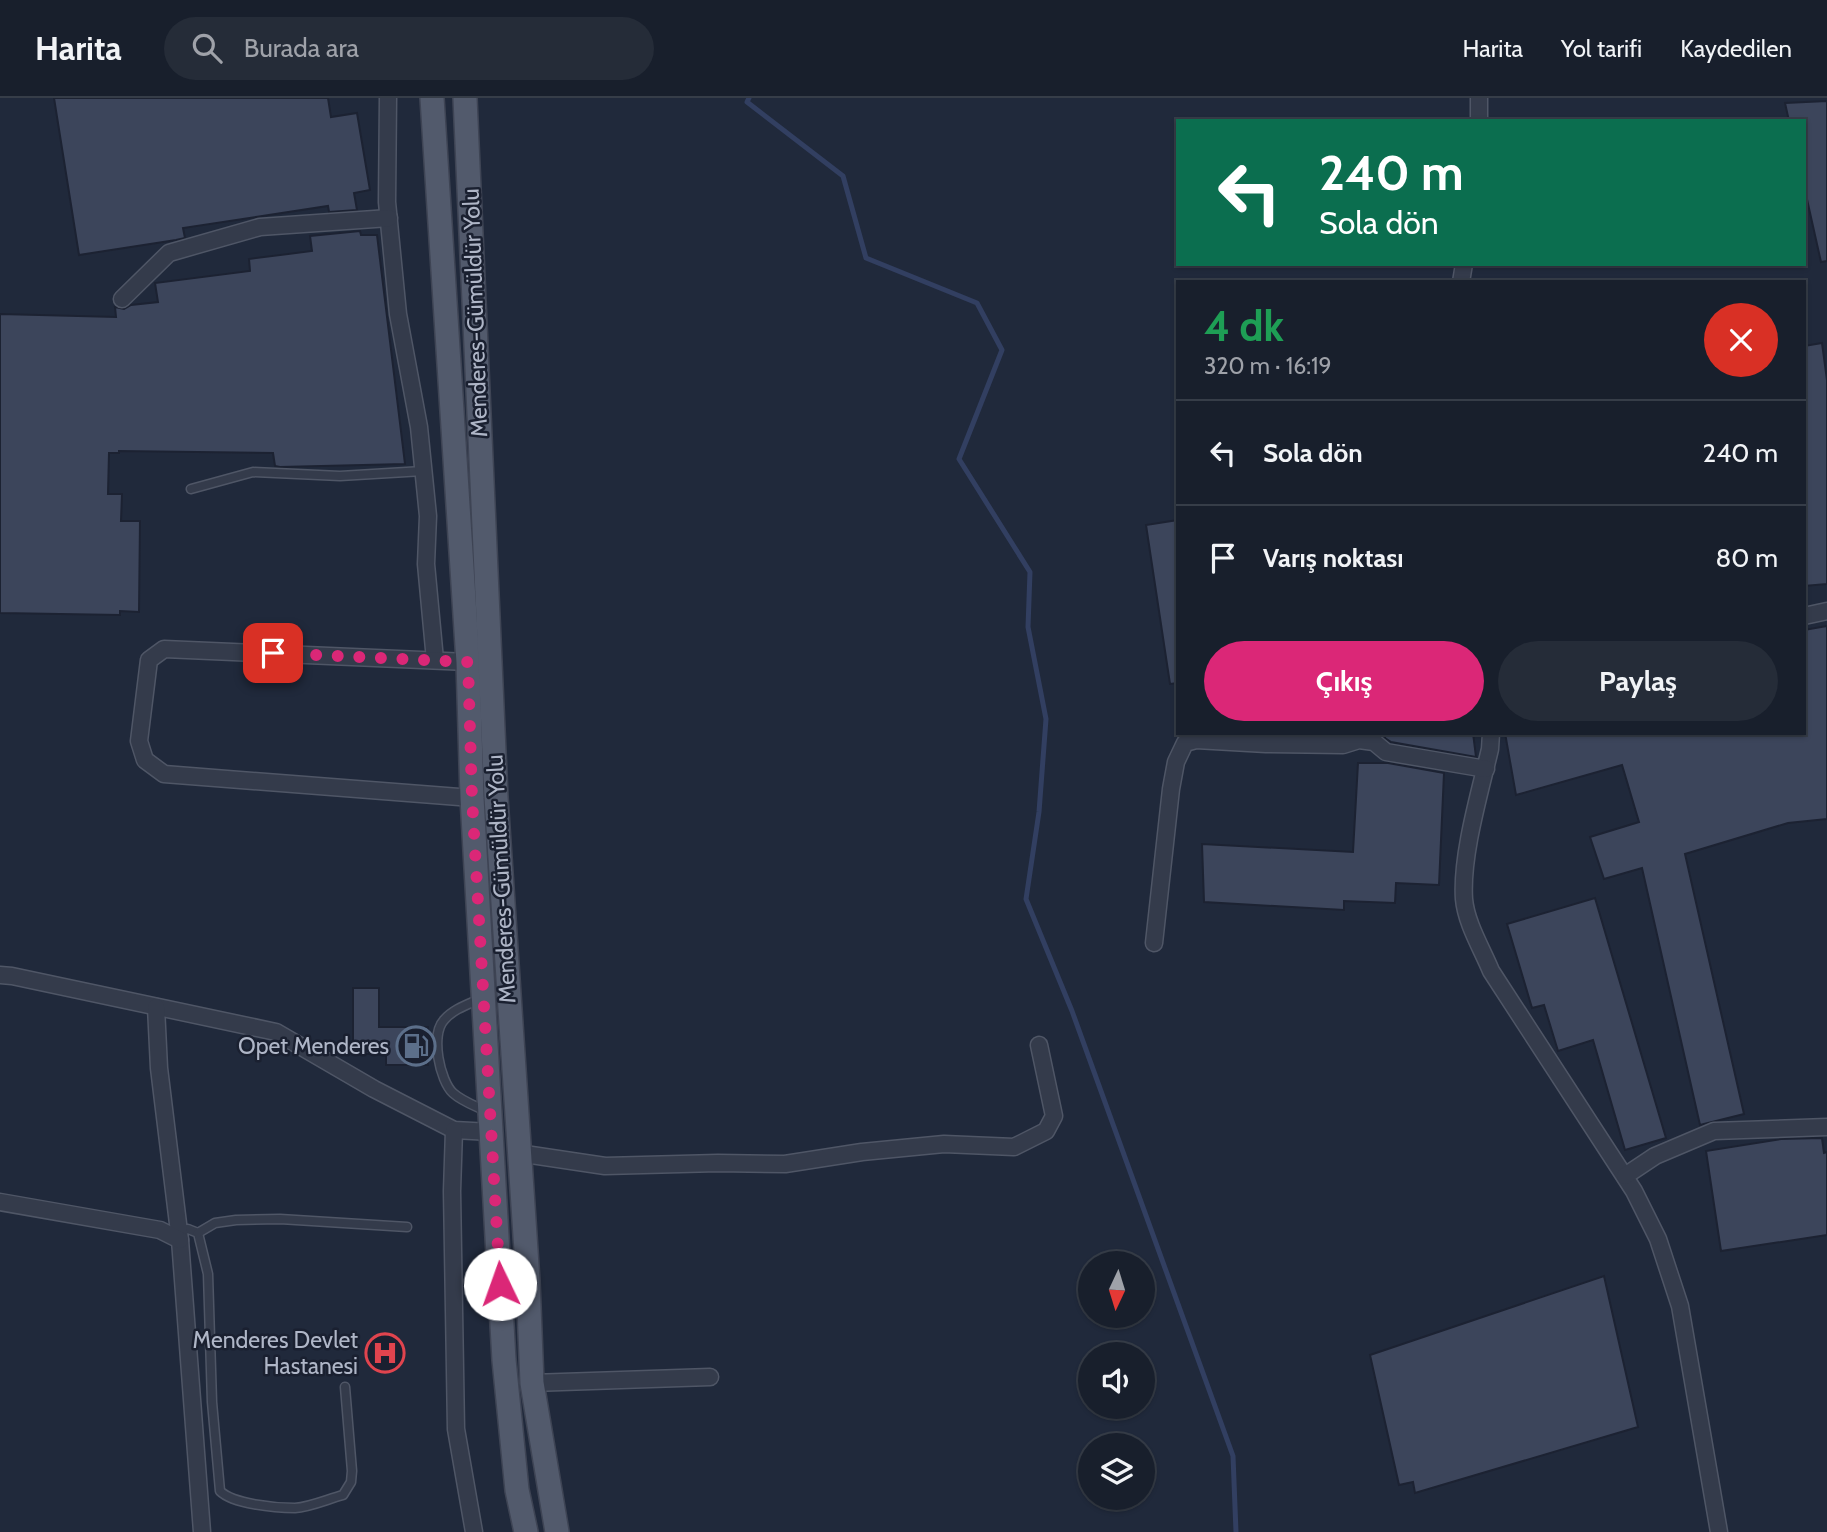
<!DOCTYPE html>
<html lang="tr">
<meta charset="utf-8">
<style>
body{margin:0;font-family:Cabin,sans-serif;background:#252c38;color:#f1f3f6;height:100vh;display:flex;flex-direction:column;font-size:26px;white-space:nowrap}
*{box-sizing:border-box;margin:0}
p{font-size:23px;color:#9fa2a9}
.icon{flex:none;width:38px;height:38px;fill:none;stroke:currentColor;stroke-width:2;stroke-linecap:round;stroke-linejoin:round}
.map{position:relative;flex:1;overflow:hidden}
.drawer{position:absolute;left:1176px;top:182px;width:630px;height:455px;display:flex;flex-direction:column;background:#181f2c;border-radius:0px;box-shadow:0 2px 5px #0004,0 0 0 2px #363d48}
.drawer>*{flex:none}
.hud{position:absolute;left:1176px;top:21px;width:630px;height:147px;border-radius:0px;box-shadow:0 2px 5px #0004,0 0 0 2px #363d48;background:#0b6e4f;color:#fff;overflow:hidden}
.needle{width:46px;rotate:184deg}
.buttons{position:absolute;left:1078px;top:1153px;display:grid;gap:14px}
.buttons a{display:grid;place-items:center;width:77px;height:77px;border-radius:50%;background:#181f2c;box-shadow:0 2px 5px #0004,0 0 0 2px #363d48;font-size:35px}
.pin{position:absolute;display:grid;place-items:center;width:60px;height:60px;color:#fff;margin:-30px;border-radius:14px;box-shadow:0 4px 10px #0006}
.me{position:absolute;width:77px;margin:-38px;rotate:357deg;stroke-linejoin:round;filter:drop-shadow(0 0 5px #0008)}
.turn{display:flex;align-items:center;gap:24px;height:147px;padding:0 28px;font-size:32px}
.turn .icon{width:91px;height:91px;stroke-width:2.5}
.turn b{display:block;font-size:49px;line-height:60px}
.round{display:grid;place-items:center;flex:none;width:74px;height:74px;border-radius:37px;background:#252c38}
.head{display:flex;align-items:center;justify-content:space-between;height:119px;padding:0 28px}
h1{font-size:42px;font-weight:800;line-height:52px;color:#1e9e55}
.button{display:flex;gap:14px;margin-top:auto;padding:14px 28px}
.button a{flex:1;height:80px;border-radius:42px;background:#db2777;color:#fff;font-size:28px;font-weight:800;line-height:80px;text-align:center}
.button a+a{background:#252c38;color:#f1f3f6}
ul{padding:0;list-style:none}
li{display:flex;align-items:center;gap:21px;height:105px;padding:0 28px;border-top:2px solid #363d48}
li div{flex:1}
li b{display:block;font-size:26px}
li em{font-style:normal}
header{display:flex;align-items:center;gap:42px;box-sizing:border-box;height:98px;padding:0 35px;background:#181f2c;border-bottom:2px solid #363d48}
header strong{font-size:33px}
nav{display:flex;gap:38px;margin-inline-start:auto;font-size:24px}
.search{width:490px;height:63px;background:#252c38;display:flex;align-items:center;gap:18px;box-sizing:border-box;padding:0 24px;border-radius:38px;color:#9fa2a9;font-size:26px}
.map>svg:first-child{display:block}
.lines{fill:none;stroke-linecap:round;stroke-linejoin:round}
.stream{stroke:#323f61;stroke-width:5}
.building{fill:#3c455b;stroke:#1c2232;stroke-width:2}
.lane-casing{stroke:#4f5666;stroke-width:11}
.street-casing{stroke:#4f5666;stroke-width:19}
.primary-casing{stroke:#3e4454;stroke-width:26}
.lane{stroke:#343b4b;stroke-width:8}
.street{stroke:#343b4b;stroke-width:16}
.primary{stroke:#525a6c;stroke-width:23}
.route{stroke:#db2777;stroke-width:12;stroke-dasharray:0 21.6}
.labels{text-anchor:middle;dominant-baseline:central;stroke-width:5;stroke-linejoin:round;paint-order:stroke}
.street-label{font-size:23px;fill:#afb6c7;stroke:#1a2030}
.poi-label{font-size:23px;fill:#afb6c7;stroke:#1a2030;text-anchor:end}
</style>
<header>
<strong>Harita</strong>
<div class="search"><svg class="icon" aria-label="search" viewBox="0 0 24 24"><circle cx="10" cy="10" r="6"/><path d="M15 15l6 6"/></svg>Burada ara</div>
<nav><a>Harita</a><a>Yol tarifi</a><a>Kaydedilen</a></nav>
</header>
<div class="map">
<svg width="1827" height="1434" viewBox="0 0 1827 1434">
<rect width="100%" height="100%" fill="#20293b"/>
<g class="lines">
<path class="stream" d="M749,0l-2,4 96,74 23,82 111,45 25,47 -43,109 71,113 -2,55 18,92 -7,93 -13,87 46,112 161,445 3,76"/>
</g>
<g class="building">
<path d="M54,0h274l3,19 26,-4 13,77 -16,3 3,17 -28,2 -1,-6 -145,22 2,10 -9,2 -97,15z"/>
<path d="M1827,3v160l-6,1 -17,-76v-65h-15l-4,-18z"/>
<path d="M360,133l1,4h16l28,229 -125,3 -5,-1 -2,-13 -154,-2v2h-10l-1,41h14l-1,27h19l-1,91 -19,-1v4l-120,-2v-299l116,3 -1,-10 9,2 7,-4 27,-3 -3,-19 95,-12 -1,-12 63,-8 -2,-15z"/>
<path d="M1822,245l5,37v204l-23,2v-240z"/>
<path d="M1178,422v163l-8,1 -24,-159z"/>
<path d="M1827,528v193l-39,4 -103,31 59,260 -44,11 -58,-257 -38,11 -14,-42 49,-15 -17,-57 -106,30 -11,-62h299v-103z"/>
<path d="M1385,635h88l3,24 -85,-15 -6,-4z"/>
<path d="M1358,665h30l56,10 -5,112 -43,-2 -1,20 -51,-2v9l-140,-8 -2,-58 151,8z"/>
<path d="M1595,800l71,240 -41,12 -32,-110 -35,11 -14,-46 -12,3 -25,-84z"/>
<path d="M353,890h26v39h49v38h-42v-11h-33z"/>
<path d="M1822,1040l2,15 3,-1v83l-106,16 -15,-100 75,-12z"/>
<path d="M1604,1178l34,151 -223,66 -2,-11 -14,3 -29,-130z"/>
</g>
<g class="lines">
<g class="lane-casing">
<g id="lane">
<path d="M191,391l62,-17 87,4 83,-5"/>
<path d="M482,900c-13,6 -29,11 -38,22 -14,15 -4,61 9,73 10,9 23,13 35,19"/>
<path d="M178,1132l10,-1 10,4 10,41 4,128 8,89c13,13 55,17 75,17 15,-1 33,-9 48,-13l8,-13 1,-11 -7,-84"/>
<path d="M198,1135l17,-10 21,-3 44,-1 127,8"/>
</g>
</g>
<g class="street-casing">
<g id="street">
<path d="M388,0l-1,104 11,112 21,113 9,89 -2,48 9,96"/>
<path d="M1479,0v23"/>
<path d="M1461,184l3,-18"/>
<path d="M122,201l47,-46 91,-26 129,-9"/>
<path d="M1804,518l23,-5"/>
<path d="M468,564l-304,-13 -15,11 -10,81 6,19 19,14 308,24"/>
<path d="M1491,635l-1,16c-10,43 -29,106 -26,150 2,24 18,50 27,72l143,220 24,48 22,67 39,226"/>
<path d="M1154,845l17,-154 5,-27 9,-19 11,-3 70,4 77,1 16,-5 15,2 12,10 100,17"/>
<path d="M0,877l12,1 264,56 98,57 80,41 37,2"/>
<path d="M156,909l3,61 21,172 22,292"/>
<path d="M454,1032l-2,61 4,238 18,103"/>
<path d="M518,1055l87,13 113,-3 67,1 77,-12 82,-8 70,3 32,-16 8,-15 -15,-71"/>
<path d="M1625,1078l30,-20 59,-25 113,-4"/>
<path d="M0,1104l160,28 20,10"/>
<path d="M532,1285l178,-6"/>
</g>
</g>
<g class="primary-casing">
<g id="primary">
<path d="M432,0l36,564 4,136 32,562 13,130 9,42"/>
<path d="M465,0l31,699 32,484 4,102 25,149"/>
</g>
</g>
<use href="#lane" class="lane"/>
<use href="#street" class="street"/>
<use href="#primary" class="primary"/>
</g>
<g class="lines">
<path class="route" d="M273,555l195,9 4,136 28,486"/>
</g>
<defs>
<g id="fuel-ring" transform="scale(2.0125)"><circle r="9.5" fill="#1a2030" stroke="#5c6f8a" stroke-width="1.5"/><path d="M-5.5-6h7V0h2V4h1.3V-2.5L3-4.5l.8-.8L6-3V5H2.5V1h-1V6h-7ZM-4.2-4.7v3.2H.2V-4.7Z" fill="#5c6f8a"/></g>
<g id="hospital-ring" transform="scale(2.0125)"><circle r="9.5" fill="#1a2030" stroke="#e0444e" stroke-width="1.5"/><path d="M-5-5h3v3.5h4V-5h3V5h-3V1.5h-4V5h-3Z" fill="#e0444e"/></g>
</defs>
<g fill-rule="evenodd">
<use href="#fuel-ring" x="416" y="948"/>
<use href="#hospital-ring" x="385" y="1255"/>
</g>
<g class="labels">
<g class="street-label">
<text transform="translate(475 215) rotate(-92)">Menderes-Gümüldür Yolu</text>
<text transform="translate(501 781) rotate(-93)">Menderes-Gümüldür Yolu</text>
</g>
<g class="poi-label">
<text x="389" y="948">Opet Menderes</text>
<text x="358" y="1242">Menderes Devlet<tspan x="358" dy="26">Hastanesi</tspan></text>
</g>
</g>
</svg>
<div class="buttons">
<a><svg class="needle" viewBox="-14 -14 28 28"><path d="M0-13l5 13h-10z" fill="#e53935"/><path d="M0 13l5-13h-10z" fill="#9fa2a9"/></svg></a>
<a><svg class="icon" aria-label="sound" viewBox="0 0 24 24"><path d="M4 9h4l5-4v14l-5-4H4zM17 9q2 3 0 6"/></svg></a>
<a><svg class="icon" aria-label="layers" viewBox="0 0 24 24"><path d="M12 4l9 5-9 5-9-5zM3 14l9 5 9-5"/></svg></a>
</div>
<div class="pin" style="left:273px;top:555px;background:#d93025"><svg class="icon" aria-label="arrive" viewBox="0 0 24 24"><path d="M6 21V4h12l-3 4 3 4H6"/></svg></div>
<svg class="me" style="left:500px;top:1186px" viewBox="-20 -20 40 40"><circle r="19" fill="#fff"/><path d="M0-13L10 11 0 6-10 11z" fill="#db2777"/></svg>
<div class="hud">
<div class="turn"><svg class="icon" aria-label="left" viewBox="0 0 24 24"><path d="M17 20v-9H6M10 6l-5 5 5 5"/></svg><div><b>240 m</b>Sola dön</div></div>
</div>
<section class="drawer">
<div class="head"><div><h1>4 dk</h1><p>320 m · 16:19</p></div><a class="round" style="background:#d93025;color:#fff"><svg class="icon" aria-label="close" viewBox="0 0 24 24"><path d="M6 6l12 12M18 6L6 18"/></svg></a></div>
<ul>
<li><svg class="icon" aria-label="left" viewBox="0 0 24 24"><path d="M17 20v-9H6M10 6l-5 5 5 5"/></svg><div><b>Sola dön</b></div><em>240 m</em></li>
<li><svg class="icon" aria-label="arrive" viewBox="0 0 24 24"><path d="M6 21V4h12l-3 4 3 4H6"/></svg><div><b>Varış noktası</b></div><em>80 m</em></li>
</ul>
<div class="button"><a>Çıkış</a><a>Paylaş</a></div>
</section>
</div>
